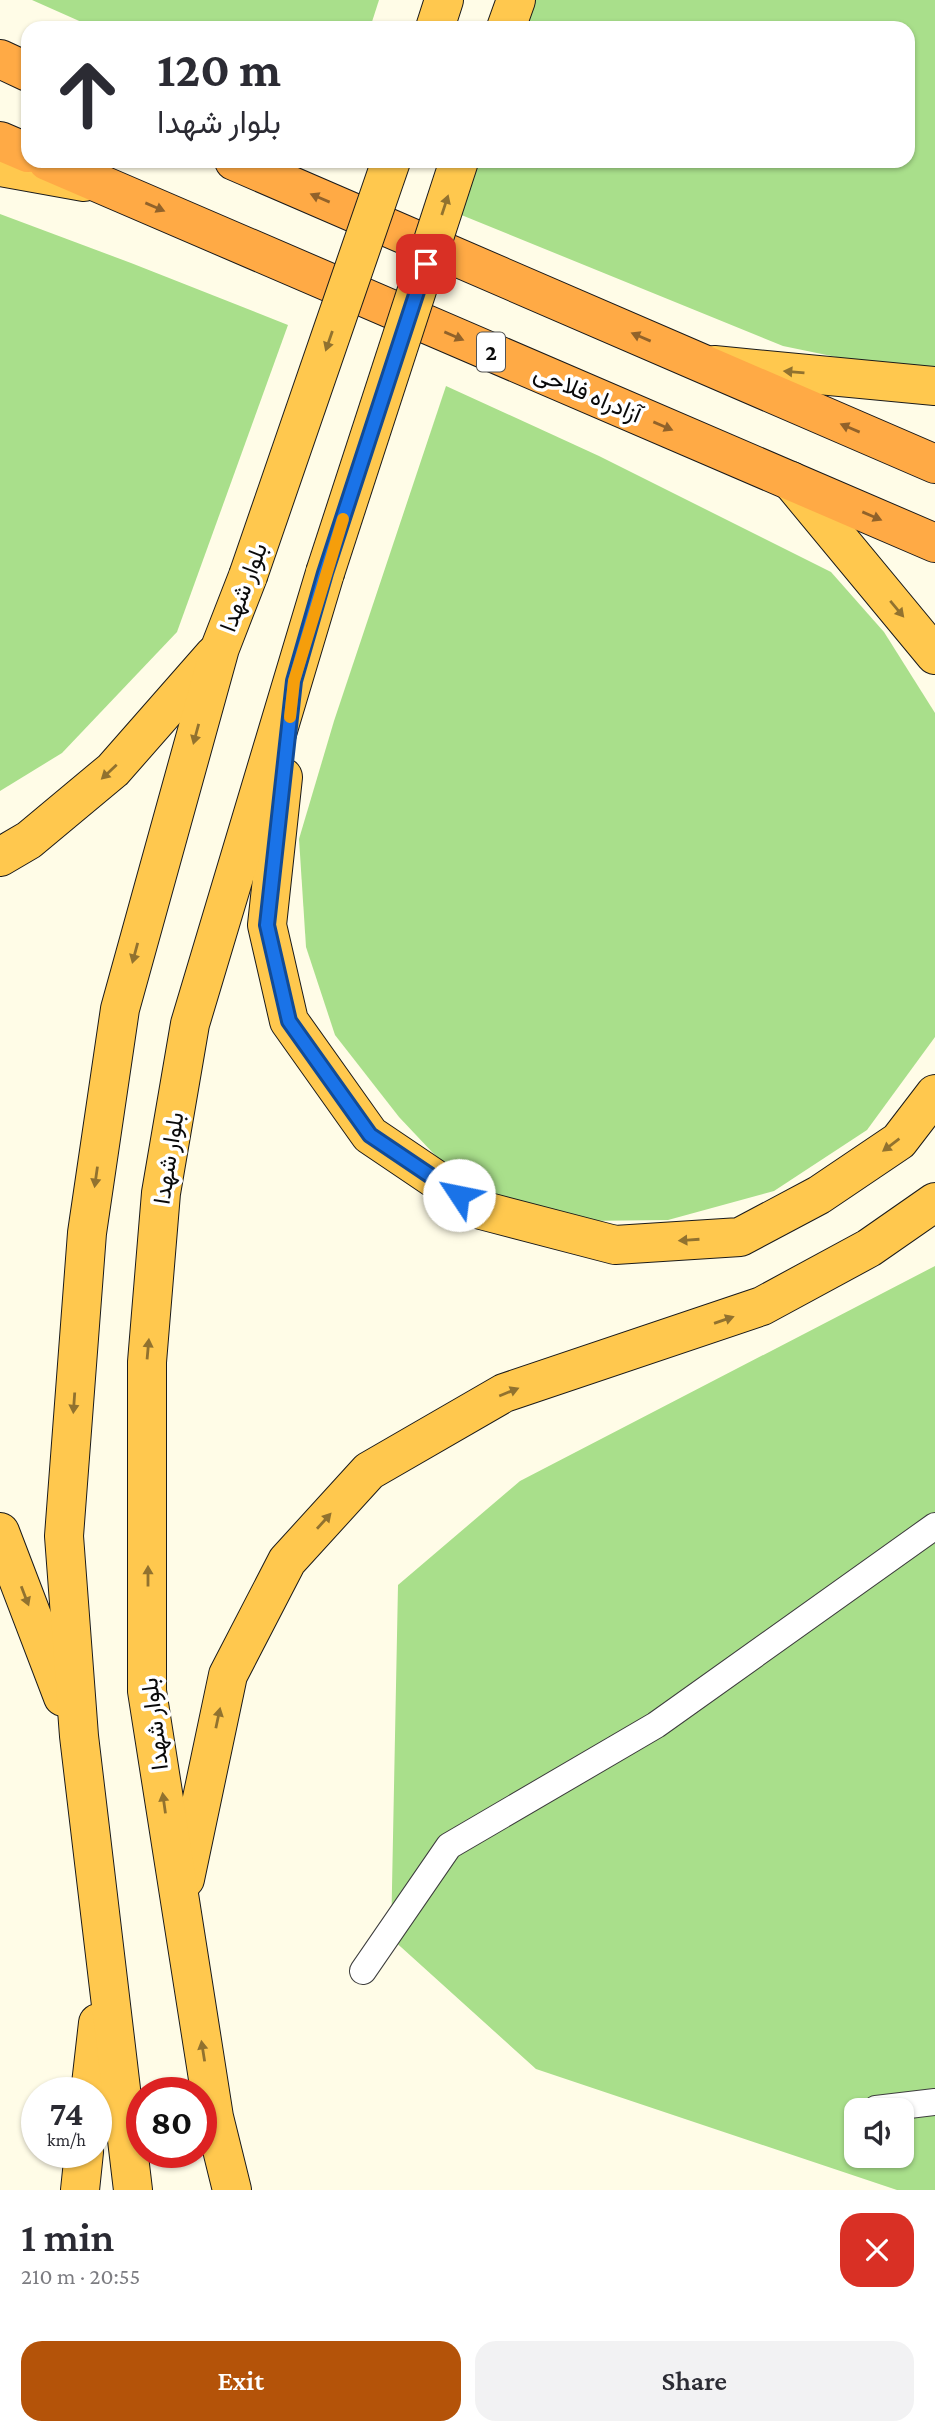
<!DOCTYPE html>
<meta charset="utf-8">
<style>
body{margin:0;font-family:"Crimson Pro",Vazirmatn,serif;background:#f2f2f3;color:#2b2b33;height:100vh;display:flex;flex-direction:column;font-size:26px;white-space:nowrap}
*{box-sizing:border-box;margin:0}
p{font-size:23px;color:#7c7c81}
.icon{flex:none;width:38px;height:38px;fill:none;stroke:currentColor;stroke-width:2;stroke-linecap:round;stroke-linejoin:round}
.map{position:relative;height:2190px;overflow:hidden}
.sheet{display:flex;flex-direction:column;background:#fff;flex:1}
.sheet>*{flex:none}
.top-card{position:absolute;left:21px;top:21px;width:894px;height:147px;border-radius:21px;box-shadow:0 2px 5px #0004;background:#fff;color:#2b2b33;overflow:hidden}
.fabs{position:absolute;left:844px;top:2098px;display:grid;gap:14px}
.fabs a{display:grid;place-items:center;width:70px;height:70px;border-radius:14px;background:#fff;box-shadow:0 2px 5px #0004;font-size:35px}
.speed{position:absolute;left:21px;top:2077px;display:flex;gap:14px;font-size:35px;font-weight:700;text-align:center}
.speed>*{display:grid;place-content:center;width:91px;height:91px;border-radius:50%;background:#fff;box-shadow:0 2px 5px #0004;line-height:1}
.speed small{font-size:18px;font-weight:400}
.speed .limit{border:10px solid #d22;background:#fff;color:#111}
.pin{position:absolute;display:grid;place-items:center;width:60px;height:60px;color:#fff;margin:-30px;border-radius:14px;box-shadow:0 4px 10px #0006}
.me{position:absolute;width:77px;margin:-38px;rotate:304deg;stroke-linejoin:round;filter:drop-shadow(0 0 5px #0008)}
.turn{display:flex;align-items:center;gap:24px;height:147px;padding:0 21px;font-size:32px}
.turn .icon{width:91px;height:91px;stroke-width:2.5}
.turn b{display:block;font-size:49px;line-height:60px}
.round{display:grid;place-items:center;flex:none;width:74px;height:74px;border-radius:21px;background:#f2f2f3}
.summary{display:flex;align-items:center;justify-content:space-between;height:119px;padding:0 21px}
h1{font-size:42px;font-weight:600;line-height:52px}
.action{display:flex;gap:14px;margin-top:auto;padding:14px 21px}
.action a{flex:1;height:80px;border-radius:21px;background:#b45309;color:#fff;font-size:28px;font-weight:600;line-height:80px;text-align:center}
.action a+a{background:#f2f2f3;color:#2b2b33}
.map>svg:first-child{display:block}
.forest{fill:#a9df8b;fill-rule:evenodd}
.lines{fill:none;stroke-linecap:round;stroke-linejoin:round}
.minor-casing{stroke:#3d3d3d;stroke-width:28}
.trunk-casing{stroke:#1b1b1b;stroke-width:40}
.motorway-casing{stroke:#1b1b1b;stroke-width:40}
.minor{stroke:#fff;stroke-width:26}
.trunk{stroke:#ffc84e;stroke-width:38}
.motorway{stroke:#ffaa45;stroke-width:38}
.trunk-bridge-casing{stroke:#1b1b1b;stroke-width:40;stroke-linecap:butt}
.trunk-bridge{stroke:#ffc84e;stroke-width:38}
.oneway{fill:#91622a}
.oneway2{fill:#91722f}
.route-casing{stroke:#114b97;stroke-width:18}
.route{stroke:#1a73e8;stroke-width:12}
.slow{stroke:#f59e0b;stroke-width:12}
.labels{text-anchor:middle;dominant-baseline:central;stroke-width:7;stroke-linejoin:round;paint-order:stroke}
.shield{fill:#fff;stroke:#545454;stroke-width:2}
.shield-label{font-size:23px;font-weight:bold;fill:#0a0a0a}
.street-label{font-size:24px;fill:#0a0a0a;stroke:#fff}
</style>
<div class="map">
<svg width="935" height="2190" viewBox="0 0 935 2190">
<rect width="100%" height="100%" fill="#fffce7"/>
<g class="forest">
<path d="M32,0h347l-9,28h-275z"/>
<path d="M534,0h401v370l-31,1 -121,-25 -329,-134 20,-51h434v-133h-384z"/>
<path d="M0,214l131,49 157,62 -111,307 -115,121 -62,38z"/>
<path d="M446,386l153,70 232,116 53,60 51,81v324l-68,93 -93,61 -106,29 -86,1 -116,-33 -67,-71 -64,-82 -29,-88 -7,-108 35,-118z"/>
<path d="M935,1266v924h-38l-361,-121 -145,-131 7,-353 122,-104zM856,2110h45v46h-45z"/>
</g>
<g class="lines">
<g class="minor-casing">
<g id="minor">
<path d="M363,1971l86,-125 207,-121 279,-199"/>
<path d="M876,2109l59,-7"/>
</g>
</g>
<g class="trunk-casing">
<g id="trunk">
<path d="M435,28l9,-28"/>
<path d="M506,28l10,-28"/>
<path d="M0,167l84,15"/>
<path d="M714,365l221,21"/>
<path d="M791,481l144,174"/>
<path d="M283,777l-16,148 22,96 81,114 111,75 134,35 125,-8 79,-42 80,-54 36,-47"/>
<path d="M0,857l29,-17 84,-70 101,-115"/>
<path d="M0,1532l63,165"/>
<path d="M185,1879l43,-204 59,-114 82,-90 135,-78 258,-87 107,-58 66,-46"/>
<path d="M90,2093l8,-70"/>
<path d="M80,2190l4,-38"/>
<path d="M133,2190l-54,-454 -15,-200 23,-303 33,-224 100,-361 28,-72"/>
<path d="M232,2190l-18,-73 -67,-426v-329l14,-169 29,-169 135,-451"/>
</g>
</g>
<g class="motorway-casing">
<g id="motorway">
<path d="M0,59l28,13"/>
<path d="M0,141l28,12"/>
<path d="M47,161l888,382"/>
<path d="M234,161l701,303"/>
</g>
</g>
<use href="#minor" class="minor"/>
<use href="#trunk" class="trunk"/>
<use href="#motorway" class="motorway"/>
<g class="trunk-bridge-casing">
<g id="trunk-bridge">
<path d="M325,573l134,-412"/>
<path d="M248,576l143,-415"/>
</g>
</g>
<use href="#trunk-bridge" class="trunk-bridge"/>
</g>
<defs><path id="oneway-solid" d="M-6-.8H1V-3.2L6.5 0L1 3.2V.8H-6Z" transform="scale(1.75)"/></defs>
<g class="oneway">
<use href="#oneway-solid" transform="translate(320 198) rotate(-157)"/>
<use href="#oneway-solid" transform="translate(155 207) rotate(23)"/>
<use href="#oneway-solid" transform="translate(454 336) rotate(23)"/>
<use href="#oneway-solid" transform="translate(641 337) rotate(-157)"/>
<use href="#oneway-solid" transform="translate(663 426) rotate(23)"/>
<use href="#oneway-solid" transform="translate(850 428) rotate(-157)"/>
<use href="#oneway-solid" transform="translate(872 516) rotate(23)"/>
</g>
<g class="oneway2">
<use href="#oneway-solid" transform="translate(445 205) rotate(-72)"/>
<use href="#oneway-solid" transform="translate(329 341) rotate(109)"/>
<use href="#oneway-solid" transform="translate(794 372) rotate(-175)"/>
<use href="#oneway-solid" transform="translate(897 609) rotate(50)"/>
<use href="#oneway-solid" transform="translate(196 734) rotate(105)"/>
<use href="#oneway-solid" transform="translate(109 772) rotate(137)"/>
<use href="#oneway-solid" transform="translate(135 953) rotate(105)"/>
<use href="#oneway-solid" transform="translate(891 1145) rotate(143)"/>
<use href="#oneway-solid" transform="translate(96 1177) rotate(98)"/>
<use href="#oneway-solid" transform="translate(689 1240) rotate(176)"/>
<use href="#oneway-solid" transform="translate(724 1320) rotate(-19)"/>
<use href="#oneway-solid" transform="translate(148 1349) rotate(-85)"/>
<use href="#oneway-solid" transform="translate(509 1392) rotate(-22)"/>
<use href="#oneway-solid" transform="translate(74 1403) rotate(94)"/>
<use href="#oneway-solid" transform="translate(324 1521) rotate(-48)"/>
<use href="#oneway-solid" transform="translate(148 1576) rotate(-90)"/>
<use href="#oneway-solid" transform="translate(25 1596) rotate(69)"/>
<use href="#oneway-solid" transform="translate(218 1718) rotate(-78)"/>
<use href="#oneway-solid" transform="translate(164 1803) rotate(-98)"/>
<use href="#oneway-solid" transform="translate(203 2051) rotate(-99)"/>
</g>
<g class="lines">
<g class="route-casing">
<path id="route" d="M426,264l-101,309 -31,108 -27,244 22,96 81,114 89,60"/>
</g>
<use href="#route" class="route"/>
<path class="slow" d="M290,717l4,-36 49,-162"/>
</g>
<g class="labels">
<rect class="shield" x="477" y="332.5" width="28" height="39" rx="5"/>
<g class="shield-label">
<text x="491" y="352">2</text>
</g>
<g class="street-label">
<text transform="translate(588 393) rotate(23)">آزادراه فلاحی</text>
<text transform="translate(243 587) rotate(-69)">بلوار شهدا</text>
<text transform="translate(168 1158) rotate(-81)">بلوار شهدا</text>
<text transform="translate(154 1724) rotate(-97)">بلوار شهدا</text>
</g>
</g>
</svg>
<div class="fabs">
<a><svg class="icon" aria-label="sound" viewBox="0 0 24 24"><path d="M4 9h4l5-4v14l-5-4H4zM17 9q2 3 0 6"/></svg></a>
</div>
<div class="speed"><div>74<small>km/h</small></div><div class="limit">80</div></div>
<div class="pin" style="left:426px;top:264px;background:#d93025"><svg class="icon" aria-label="arrive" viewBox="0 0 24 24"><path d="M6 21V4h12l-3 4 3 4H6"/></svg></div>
<svg class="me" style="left:459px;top:1195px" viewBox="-20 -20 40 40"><circle r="19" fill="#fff"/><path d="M0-13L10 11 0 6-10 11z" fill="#1a73e8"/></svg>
<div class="top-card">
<div class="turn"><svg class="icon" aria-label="ahead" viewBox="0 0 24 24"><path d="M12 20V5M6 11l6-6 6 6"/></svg><div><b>120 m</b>بلوار شهدا</div></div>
</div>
</div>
<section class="sheet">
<div class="summary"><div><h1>1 min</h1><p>210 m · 20:55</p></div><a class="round" style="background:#d93025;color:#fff"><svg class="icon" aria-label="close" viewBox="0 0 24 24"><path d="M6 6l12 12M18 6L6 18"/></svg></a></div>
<div class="action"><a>Exit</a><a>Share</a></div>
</section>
